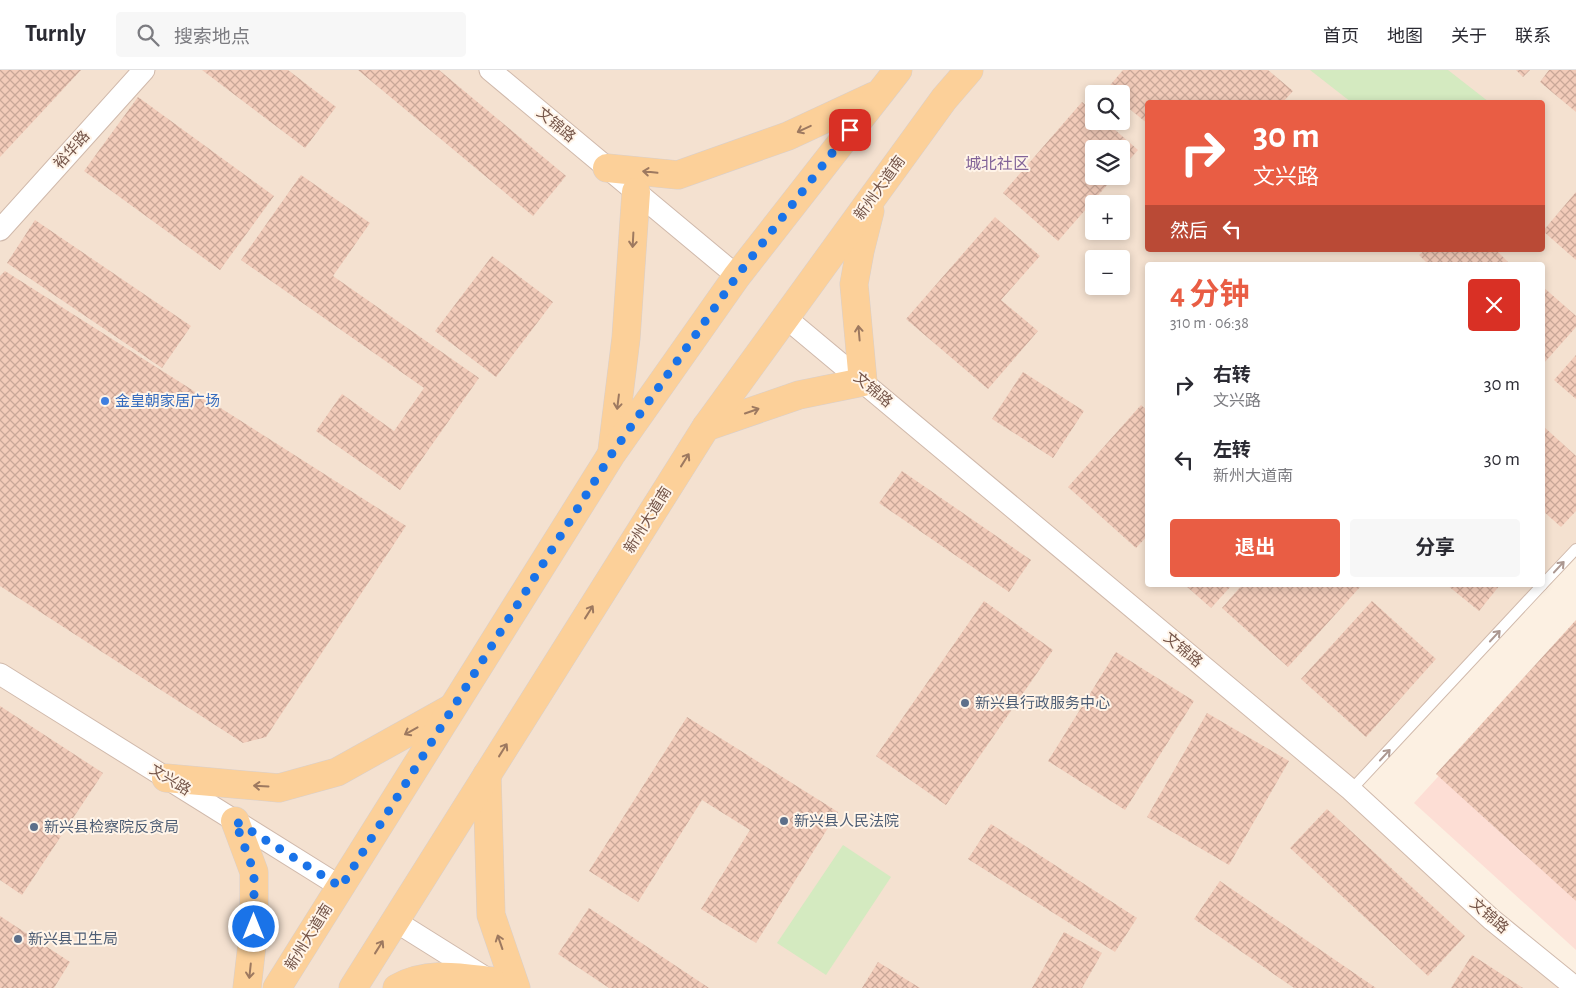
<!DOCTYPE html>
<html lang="zh">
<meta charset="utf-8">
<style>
body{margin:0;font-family:"Alegreya Sans","Noto Sans SC",sans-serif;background:#f7f7f7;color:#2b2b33;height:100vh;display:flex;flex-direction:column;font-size:19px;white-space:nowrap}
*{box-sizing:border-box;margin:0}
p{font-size:16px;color:#7c7c81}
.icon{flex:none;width:28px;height:28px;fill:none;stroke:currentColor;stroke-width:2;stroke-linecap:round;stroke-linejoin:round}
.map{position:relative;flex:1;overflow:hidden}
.panel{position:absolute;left:1145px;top:192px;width:400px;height:325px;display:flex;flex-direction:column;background:#fff;border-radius:5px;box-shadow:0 2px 8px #0003}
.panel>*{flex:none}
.guide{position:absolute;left:1145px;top:30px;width:400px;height:152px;border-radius:5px;box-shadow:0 2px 8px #0003;background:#e95d44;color:#fff;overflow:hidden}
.controls{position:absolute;left:1085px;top:15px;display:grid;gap:10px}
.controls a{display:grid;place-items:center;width:45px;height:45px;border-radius:5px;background:#fff;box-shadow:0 2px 8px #0003;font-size:25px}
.pin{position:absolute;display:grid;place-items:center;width:42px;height:42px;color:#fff;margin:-21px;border-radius:10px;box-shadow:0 2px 8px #0006}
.me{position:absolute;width:55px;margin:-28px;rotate:0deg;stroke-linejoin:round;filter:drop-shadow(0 0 4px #0008)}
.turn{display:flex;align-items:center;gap:18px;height:105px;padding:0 25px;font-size:22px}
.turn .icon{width:65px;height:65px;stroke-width:2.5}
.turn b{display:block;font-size:35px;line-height:42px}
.then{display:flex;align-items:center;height:48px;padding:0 25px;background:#0003;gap:10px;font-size:19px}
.round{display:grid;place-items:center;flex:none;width:52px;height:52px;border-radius:5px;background:#f7f7f7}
.overview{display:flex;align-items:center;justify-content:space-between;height:85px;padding:0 25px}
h1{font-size:30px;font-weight:700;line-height:38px;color:#e95d44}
.action{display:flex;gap:10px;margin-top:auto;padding:10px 25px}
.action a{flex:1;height:58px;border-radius:5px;background:#e95d44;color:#fff;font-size:20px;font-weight:700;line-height:58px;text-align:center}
.action a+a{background:#f7f7f7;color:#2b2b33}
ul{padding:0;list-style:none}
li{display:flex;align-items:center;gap:15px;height:75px;padding:0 25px}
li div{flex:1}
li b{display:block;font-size:19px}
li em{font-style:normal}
header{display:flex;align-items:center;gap:30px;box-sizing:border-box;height:70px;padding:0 25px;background:#fff;border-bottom:1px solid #e1e1e2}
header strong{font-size:24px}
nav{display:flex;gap:28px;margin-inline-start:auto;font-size:18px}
.search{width:350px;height:45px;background:#f7f7f7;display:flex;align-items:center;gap:12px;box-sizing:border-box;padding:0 18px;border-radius:5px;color:#7c7c81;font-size:19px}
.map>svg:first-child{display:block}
.residential{fill:#f4e1d0;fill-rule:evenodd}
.commercial{fill:#fdded5}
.green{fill:#d4eac0}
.building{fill:url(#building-cross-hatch)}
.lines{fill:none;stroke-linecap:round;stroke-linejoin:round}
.service-casing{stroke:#d0b9ab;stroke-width:12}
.minor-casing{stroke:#d0b9ab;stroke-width:23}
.primary-casing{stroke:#d8cfcc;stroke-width:29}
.service{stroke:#fff;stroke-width:10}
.minor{stroke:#fff;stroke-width:21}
.primary{stroke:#fcd099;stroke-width:28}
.oneway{stroke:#9d7960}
.oneway2{stroke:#ac9891}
.route{stroke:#1a73e8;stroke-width:9;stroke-dasharray:0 16.2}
.shop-dot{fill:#3f7fe0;stroke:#fff4e8;stroke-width:2}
.service-dot{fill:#5c6f8a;stroke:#fff4e8;stroke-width:2}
.labels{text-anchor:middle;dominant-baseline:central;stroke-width:4;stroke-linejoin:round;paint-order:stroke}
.street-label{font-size:15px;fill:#745448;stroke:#fff4e8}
.shop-label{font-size:15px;fill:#366cbe;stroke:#fff4e8;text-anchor:start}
.service-label{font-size:15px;fill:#4e5e75;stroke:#fff4e8;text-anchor:start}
.neighbourhood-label{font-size:16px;fill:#826398;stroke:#fff4e8}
</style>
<header>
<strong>Turnly</strong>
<div class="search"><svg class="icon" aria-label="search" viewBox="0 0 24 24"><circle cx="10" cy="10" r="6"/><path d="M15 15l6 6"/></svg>搜索地点</div>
<nav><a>首页</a><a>地图</a><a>关于</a><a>联系</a></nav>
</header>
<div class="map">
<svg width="1576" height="918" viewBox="0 0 1576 918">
<defs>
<pattern id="building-cross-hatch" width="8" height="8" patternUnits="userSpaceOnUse" patternTransform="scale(1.25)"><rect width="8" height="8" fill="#f2cbb9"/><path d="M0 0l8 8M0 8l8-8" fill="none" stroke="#c9a798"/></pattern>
</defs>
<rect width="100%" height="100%" fill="#fcf0e2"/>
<path class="residential" d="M0,0h1576v479l-34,36v-320h-394v320h394l-191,205 215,198h-1566zM1094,24h27v27h-27zM1148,32h394v148h-394zM1094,79h27v27h-27zM1094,134h27v27h-27zM1094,189h27v27h-27z"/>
<path class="commercial" d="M1576,556v324l-162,-147z"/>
<g class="green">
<path d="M1310,0h138l41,32h-138z"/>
<path d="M843,775l48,32 -65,98 -49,-32z"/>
</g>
<g class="building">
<path d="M0,0h81l-81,87z"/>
<path d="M202,0h86l48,37 -31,41z"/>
<path d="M358,0h81l127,106 -33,40z"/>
<path d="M1123,0h145l25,21 -10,11h-135v22l-27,-22v-8h-10l-5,-4z"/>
<path d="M1516,0h14l-7,7z"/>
<path d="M1549,0h27v42l-36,-30z"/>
<path d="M138,27l136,99 -54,74 -136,-99z"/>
<path d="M1082,32l12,10v9h11l33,29 -17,19v-20h-27v27h21l-57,65 -55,-48z"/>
<path d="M301,105l69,48 -37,53 146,102 -79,112 -84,-59 26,-37 52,37 30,-43 -183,-128z"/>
<path d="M1576,122v68l-33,-29z"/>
<path d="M995,147l45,39 -39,44 37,31 -50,58 -82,-70z"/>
<path d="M35,150l156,106 -29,42 -155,-105z"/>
<path d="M1425,180h71l15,15h-82l-10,-10z"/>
<path d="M492,186l61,46 -57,75 -61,-46z"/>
<path d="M5,201l401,255 -140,211 -23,6 -243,-157v-310z"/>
<path d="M1542,216l34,30v11l-32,36 -2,-2z"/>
<path d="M1576,285v44l-22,-19z"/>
<path d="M1023,302l61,39 -31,47 -61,-39z"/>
<path d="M1141,335l7,6v124l-12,13 -68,-61z"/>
<path d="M1542,355l34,31v55l-15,16 -19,-17z"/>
<path d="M902,401l129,89 -22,32 -130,-89z"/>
<path d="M1185,515h47l-21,23z"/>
<path d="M1242,515h116l2,2 -72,80 -66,-59z"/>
<path d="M1447,515h53l-21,26z"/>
<path d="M984,531l69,49 -107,155 -70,-49z"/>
<path d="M1372,531l64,58 -70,78 -65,-58z"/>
<path d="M1576,550v281l-140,-127z"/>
<path d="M1116,582l78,49 -69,109 -77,-49z"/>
<path d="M0,636l103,67 -81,122 -22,-15z"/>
<path d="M1207,643l82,48 -60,104 -82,-48z"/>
<path d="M687,647l151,95 -82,131 -55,-34 49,-79 -48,-30 -64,102 -49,-31z"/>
<path d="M1327,739l138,127 -37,40 -138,-128z"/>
<path d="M991,754l146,94 -22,34 -147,-93z"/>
<path d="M1220,811l156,107h-82l-100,-69z"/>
<path d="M589,838l120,80h-100l-51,-34z"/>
<path d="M0,846l70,46 -16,26h-54z"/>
<path d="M1064,862l38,21 -20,35h-50z"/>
<path d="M1472,885l51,33h-72z"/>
<path d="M878,892l42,26h-58z"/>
</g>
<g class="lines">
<g class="service-casing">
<g id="service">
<path d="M1542,515l34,-36"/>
<path d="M1351,720l191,-205"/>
</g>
</g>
<g class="minor-casing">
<g id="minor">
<path d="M490,0l247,206"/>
<path d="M0,160l144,-160"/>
<path d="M786,248l565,472 140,129 85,69"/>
<path d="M0,604l341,213"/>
<path d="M395,851l91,57"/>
</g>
</g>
<g class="primary-casing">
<g id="primary">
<path d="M607,98l71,7 110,-39 86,-40"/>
<path d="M706,357l93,-32 64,-13 -9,-98 6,-33 10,-40"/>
<path d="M612,381l14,-113 10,-146"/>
<path d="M487,705l4,140 25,73"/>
<path d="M166,708l113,10 58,-16 113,-63"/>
<path d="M235,751l19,51v55l-7,61"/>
<path d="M277,918l334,-533 126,-179 161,-206"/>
<path d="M353,918l353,-561 238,-328 25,-29"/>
<path d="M397,918c30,-17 61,-11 94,-7"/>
</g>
</g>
<use href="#service" class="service"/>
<use href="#minor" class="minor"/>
<use href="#primary" class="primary"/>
</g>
<defs><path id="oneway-shaft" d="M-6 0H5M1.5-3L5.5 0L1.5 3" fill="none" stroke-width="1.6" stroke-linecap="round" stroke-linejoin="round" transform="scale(1.25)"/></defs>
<g class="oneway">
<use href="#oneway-shaft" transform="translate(804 59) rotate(155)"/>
<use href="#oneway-shaft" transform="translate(650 102) rotate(-174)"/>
<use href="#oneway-shaft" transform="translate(633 170) rotate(93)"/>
<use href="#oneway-shaft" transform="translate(859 263) rotate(-95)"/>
<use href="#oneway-shaft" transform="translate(618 332) rotate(97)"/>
<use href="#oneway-shaft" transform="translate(752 341) rotate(-19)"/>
<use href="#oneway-shaft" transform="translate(685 390) rotate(-58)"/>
<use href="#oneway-shaft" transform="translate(589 542) rotate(-58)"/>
<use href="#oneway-shaft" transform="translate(411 661) rotate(151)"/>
<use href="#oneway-shaft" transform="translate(503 680) rotate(-58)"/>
<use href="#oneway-shaft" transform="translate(261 716) rotate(-177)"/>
<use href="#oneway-shaft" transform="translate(500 872) rotate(-109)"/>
<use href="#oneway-shaft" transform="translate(379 877) rotate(-58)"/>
<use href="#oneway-shaft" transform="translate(250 901) rotate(96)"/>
</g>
<g class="oneway2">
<use href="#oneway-shaft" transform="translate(1559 497) rotate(-47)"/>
<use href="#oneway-shaft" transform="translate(1495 566) rotate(-47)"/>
<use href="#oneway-shaft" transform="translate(1385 685) rotate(-47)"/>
</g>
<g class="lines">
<path class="route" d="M254,857v-55l-19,-51 106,66 270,-432 126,-179 113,-146"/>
</g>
<circle class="shop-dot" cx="105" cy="331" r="5"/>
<g class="service-dot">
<circle cx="965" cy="633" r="5"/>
<circle cx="784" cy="751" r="5"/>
<circle cx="34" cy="757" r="5"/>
<circle cx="18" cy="869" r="5"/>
</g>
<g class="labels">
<g class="street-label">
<text transform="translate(556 55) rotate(40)">文锦路</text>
<text transform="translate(72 80) rotate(-48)">裕华路</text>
<text transform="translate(880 118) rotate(-54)">新州大道南</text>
<text transform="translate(873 320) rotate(40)">文锦路</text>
<text transform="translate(648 450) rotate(-58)">新州大道南</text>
<text transform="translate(1183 580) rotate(40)">文锦路</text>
<text transform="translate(170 710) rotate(32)">文兴路</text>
<text transform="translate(1489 846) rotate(41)">文锦路</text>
<text transform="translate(309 867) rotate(-58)">新州大道南</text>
</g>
<g class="shop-label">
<text x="115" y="331">金皇朝家居广场</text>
</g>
<g class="service-label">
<text x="975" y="633">新兴县行政服务中心</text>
<text x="794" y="751">新兴县人民法院</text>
<text x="44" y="757">新兴县检察院反贪局</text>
<text x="28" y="869">新兴县卫生局</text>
</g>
<g class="neighbourhood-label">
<text x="997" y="94">城北社区</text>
</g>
</g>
</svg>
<div class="controls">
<a><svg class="icon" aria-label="search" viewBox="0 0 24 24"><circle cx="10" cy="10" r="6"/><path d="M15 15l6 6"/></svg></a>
<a><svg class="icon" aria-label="layers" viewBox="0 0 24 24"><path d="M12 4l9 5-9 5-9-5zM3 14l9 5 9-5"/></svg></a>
<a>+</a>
<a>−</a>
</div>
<div class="pin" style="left:850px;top:60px;background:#d93025"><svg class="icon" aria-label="arrive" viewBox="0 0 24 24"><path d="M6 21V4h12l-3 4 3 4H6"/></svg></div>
<svg class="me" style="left:254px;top:857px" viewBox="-20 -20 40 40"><circle r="17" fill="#1a73e8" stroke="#fff" stroke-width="3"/><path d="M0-11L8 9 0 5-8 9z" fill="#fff"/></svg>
<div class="guide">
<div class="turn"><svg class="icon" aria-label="right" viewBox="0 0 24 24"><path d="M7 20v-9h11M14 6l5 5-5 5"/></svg><div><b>30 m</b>文兴路</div></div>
<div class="then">然后<svg class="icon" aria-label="left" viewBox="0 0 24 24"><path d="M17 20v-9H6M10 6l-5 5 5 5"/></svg></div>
</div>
<section class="panel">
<div class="overview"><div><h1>4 分钟</h1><p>310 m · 06:38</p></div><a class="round" style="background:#d93025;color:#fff"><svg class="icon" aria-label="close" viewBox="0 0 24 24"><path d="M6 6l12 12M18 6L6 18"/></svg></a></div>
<ul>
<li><svg class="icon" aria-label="right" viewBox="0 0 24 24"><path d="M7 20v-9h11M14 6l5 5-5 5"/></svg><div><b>右转</b><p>文兴路</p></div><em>30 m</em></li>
<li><svg class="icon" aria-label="left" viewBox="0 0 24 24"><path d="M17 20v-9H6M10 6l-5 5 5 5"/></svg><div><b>左转</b><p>新州大道南</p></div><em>30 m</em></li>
</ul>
<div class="action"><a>退出</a><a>分享</a></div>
</section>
</div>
